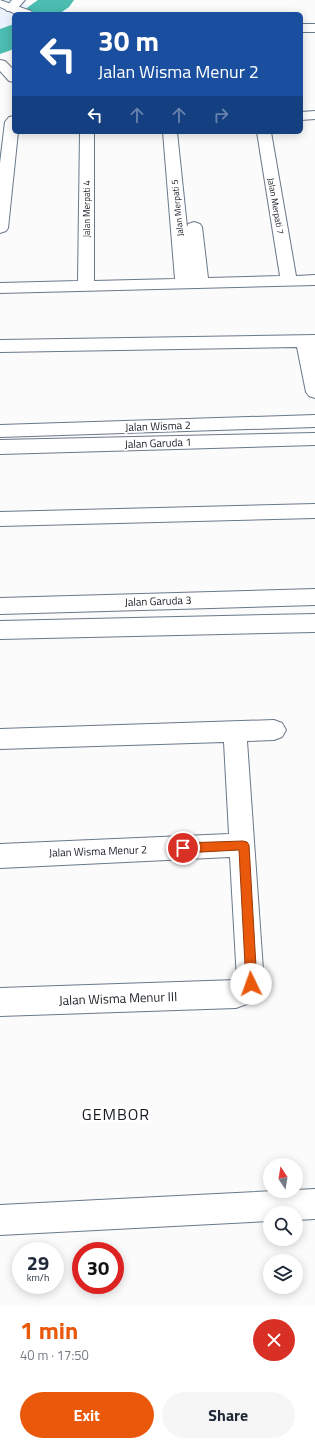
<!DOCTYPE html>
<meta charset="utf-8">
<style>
body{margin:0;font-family:"Titillium Web",sans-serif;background:#f6f6f7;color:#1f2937;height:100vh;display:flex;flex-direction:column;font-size:15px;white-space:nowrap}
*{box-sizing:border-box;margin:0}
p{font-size:13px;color:#747a83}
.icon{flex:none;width:22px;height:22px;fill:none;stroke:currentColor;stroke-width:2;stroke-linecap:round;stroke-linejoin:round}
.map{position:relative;height:1306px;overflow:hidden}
.panel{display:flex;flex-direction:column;background:#fff;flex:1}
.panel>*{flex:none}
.banner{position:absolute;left:12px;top:12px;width:291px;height:122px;border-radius:6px;box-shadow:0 2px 10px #0003;background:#1a4fa0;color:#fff;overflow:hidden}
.needle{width:26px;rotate:348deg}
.buttons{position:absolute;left:263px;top:1158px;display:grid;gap:8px}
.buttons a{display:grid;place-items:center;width:40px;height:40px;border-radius:50%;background:#fff;box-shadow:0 2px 10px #0003;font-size:20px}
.speed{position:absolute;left:12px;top:1242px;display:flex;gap:8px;font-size:20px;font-weight:700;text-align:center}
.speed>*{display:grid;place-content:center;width:52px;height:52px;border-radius:50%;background:#fff;box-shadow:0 2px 10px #0003;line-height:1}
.speed small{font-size:10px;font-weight:400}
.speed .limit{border:6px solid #d22;background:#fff;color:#111}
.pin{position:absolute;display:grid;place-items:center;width:34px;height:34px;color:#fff;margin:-17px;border:2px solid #fff;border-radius:50%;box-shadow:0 1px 4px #0007}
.me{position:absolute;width:44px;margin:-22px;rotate:357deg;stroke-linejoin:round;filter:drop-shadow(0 0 3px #0008)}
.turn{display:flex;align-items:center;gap:14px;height:84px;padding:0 20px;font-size:18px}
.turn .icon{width:52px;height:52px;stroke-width:2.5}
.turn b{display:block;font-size:28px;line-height:34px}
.lanes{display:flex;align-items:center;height:38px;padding:0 20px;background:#0003;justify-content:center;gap:20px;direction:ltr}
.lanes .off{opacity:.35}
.round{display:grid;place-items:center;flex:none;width:42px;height:42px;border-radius:21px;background:#f6f6f7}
.head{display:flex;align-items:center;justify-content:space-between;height:68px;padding:0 20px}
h1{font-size:24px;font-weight:700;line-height:30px;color:#ea580c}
.button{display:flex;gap:8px;margin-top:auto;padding:8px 20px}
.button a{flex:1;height:46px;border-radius:24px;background:#ea580c;color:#fff;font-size:16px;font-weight:700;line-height:46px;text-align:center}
.button a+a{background:#f6f6f7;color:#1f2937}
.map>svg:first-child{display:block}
.built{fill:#ebf4fe}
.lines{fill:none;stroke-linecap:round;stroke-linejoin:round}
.river{fill:#4cbdb1;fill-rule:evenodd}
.minor-casing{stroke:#6a7889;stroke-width:2}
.major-casing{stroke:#6a7889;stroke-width:2}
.minor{fill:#fff;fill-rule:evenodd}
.major{fill:#fff;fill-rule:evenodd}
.route{fill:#ea580c;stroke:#983908}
.labels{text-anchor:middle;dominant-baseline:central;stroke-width:3.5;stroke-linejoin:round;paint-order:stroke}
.far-street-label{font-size:9px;fill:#171c23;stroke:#fff}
.street-label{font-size:11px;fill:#171c23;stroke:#fff}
.near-street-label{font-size:13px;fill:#171c23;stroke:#fff}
.near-quarter-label{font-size:16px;letter-spacing:1px;fill:#171c23;stroke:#fff}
</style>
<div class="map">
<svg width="315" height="1306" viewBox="0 0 315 1306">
<rect width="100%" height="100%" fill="#fbfbfb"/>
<path class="built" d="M0,0h20l10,7 -2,7h-14v24l-14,3z"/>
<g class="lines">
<g class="river">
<path d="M38,0h36l-5,7 -10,7h-36l5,-7z"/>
<path d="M14,24v25l-14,5v-25z"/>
</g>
<g class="minor-casing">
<g id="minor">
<path d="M12,0h13l-10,11h-8l-2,-3z"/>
<path d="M0,60l5,1 9,9v12l-5,-1 -9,-10z"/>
<path d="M315,111v8l-14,1v-8z"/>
<path d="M14,116v16h4l-10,96 -2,3 -6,2v-70l5,-41 4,-5z"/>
<path d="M80,132h14v149l81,-2 -12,-147h14l10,95 1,-3 6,-2 6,2 2,3 6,51 72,-2 -23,-144h14l25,144 19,-1v10l-315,8v-10l78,-2z"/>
<path d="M315,335v63l-6,-2 -3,-4 -9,-45 -297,5v-12z"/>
<path d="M315,415v12l-315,10v-12z"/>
<path d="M315,433v12l-315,9v-14z"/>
<path d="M315,504v14l-315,8v-14z"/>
<path d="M315,589v16l-315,9v-16z"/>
<path d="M315,614v18l-315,7v-18z"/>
<path d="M274,720l8,3 4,7 -4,7 -8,3 -27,1 17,243 -6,16 -22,8 -236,8v-28l237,-8 -7,-123 -230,11v-24l229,-10 -5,-92 -224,7v-20z"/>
<path d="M315,1189v30l-19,1v-7h-26v8l-270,14v-30z"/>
</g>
</g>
<g class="major-casing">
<g id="major">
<path d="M0,0l31,11 2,3h-17l-16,-7z"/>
<rect x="301" y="24" width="14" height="8"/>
</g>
</g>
<use href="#minor" class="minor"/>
<use href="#major" class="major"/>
</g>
<path class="route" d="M243,841l4,1 2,3 8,139 -2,4 -4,1 -4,-1 -1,-4 -7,-134 -56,3 -4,-2 -2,-3 2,-3 4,-2z"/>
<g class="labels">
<g class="far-street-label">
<text transform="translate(276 206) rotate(80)">Jalan Merpati 7</text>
<text transform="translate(177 208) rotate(-96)">Jalan Merpati 5</text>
<text transform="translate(86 209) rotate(-90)">Jalan Merpati 4</text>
</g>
<g class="street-label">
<text transform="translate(158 426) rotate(-2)">Jalan Wisma 2</text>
<text transform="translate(158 443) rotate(-2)">Jalan Garuda 1</text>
<text transform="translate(158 601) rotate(-2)">Jalan Garuda 3</text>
<text transform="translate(98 851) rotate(-2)">Jalan Wisma Menur 2</text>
</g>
<g class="near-street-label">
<text transform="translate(118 998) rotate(-2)">Jalan Wisma Menur III</text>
</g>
<g class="near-quarter-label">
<text x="116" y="1114">GEMBOR</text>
</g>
</g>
</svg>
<div class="buttons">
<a><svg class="needle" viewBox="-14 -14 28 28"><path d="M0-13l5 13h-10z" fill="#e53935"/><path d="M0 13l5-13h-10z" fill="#747a83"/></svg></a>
<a><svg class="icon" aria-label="search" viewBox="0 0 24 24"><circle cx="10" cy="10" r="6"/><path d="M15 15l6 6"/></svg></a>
<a><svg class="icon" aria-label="layers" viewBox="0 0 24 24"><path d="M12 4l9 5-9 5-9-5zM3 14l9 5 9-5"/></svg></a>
</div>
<div class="speed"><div>29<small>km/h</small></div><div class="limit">30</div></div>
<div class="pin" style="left:183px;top:848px;background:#d93025"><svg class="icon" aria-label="arrive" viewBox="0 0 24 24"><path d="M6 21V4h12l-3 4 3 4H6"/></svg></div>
<svg class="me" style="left:251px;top:984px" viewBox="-20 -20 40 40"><circle r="19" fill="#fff"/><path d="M0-13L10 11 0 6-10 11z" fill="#ea580c"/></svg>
<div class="banner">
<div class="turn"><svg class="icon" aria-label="left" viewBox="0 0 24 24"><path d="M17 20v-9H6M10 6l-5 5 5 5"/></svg><div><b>30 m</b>Jalan Wisma Menur 2</div></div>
<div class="lanes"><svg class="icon" aria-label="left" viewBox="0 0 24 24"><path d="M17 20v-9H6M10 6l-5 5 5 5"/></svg><svg class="icon off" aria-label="ahead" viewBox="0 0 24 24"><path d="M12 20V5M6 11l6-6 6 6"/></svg><svg class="icon off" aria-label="ahead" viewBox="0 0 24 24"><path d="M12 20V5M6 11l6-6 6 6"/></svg><svg class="icon off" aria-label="right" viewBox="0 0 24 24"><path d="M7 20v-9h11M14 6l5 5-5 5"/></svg></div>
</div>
</div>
<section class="panel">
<div class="head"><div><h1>1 min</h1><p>40 m · 17:50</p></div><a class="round" style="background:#d93025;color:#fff"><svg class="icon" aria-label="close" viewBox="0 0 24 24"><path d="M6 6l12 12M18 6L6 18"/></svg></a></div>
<div class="button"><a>Exit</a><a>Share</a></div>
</section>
